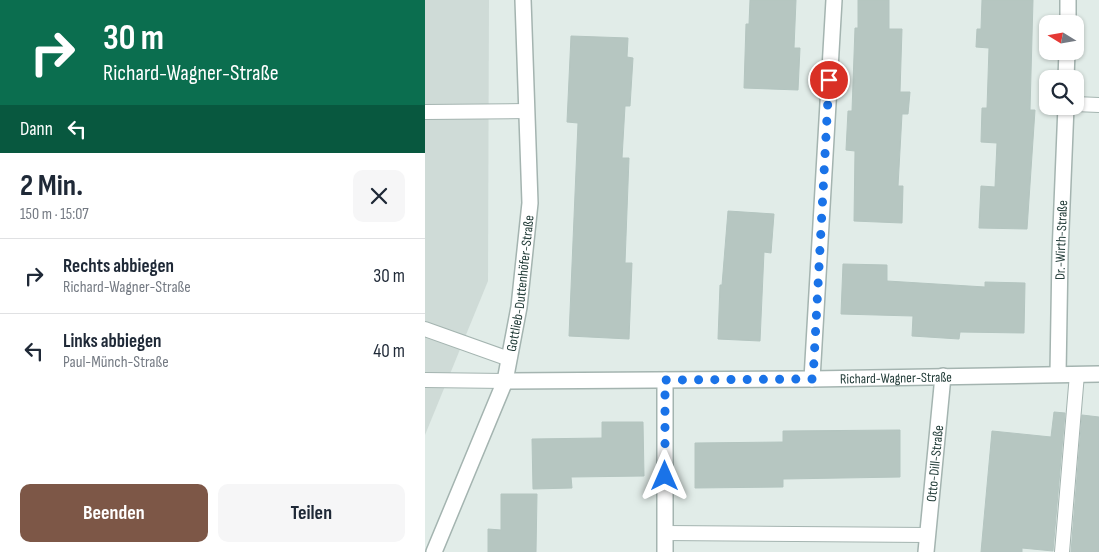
<!DOCTYPE html>
<html lang="de">
<meta charset="utf-8">
<style>
body{margin:0;font-family:"Sofia Sans Condensed",sans-serif;background:#f6f6f7;color:#1f2937;height:100vh;display:flex;flex-direction:column;font-size:19px;white-space:nowrap}
*{box-sizing:border-box;margin:0}
p{font-size:16px;color:#747a83}
.icon{flex:none;width:28px;height:28px;fill:none;stroke:currentColor;stroke-width:2;stroke-linecap:round;stroke-linejoin:round}
.map{position:relative;flex:1;overflow:hidden}
.panel{display:flex;flex-direction:column;background:#fff;width:425px}
.panel>*{flex:none}
.guide{background:#0b6e4f;color:#fff;overflow:hidden}
.needle{width:32px;rotate:281deg}
.buttons{position:absolute;left:614px;top:15px;display:grid;gap:10px}
.buttons a{display:grid;place-items:center;width:45px;height:45px;border-radius:10px;background:#fff;box-shadow:0 1px 4px #0004;font-size:25px}
.pin{position:absolute;display:grid;place-items:center;width:42px;height:42px;color:#fff;margin:-21px;border:2px solid #fff;border-radius:50%;box-shadow:0 1px 5px #0007}
.me{position:absolute;width:55px;margin:-28px;rotate:0deg;stroke-linejoin:round;filter:drop-shadow(0 0 4px #0008)}
.turn{display:flex;align-items:center;gap:18px;height:105px;padding:0 20px;font-size:22px}
.turn .icon{width:65px;height:65px;stroke-width:2.5}
.turn b{display:block;font-size:35px;line-height:42px}
.then{display:flex;align-items:center;height:48px;padding:0 20px;background:#0003;gap:10px;font-size:19px}
.round{display:grid;place-items:center;flex:none;width:52px;height:52px;border-radius:10px;background:#f6f6f7}
.summary{display:flex;align-items:center;justify-content:space-between;height:85px;padding:0 20px}
h1{font-size:30px;font-weight:700;line-height:38px}
.primary-button{display:flex;gap:10px;margin-top:auto;padding:10px 20px}
.primary-button a{flex:1;height:58px;border-radius:10px;background:#7d5747;color:#fff;font-size:20px;font-weight:700;line-height:58px;text-align:center}
.primary-button a+a{background:#f6f6f7;color:#1f2937}
ul{padding:0;list-style:none}
li{display:flex;align-items:center;gap:15px;height:75px;padding:0 20px;border-top:1px solid #e0e1e3}
li div{flex:1}
li b{display:block;font-size:19px}
li em{font-style:normal}
main{display:flex;flex:1;min-height:0}
.map>svg:first-child{display:block}
.built{fill:#cfdbd7}
.building{fill:#b6c6c1;stroke:#b4c5c0}
.lines{fill:none;stroke-linecap:round;stroke-linejoin:round}
.service-casing{stroke:#a4b4b0;stroke-width:16}
.minor-casing{stroke:#a4b4b0;stroke-width:18}
.service{stroke:#fff;stroke-width:14}
.minor{stroke:#fff;stroke-width:15}
.route{stroke:#1a73e8;stroke-width:9;stroke-dasharray:0 16.2}
.labels{text-anchor:middle;dominant-baseline:central;stroke-width:4;stroke-linejoin:round;paint-order:stroke}
.street-label{font-size:14px;fill:#223c38;stroke:#f2f8f6}
</style>
<main>
<section class="panel">
<div class="guide">
<div class="turn"><svg class="icon" aria-label="right" viewBox="0 0 24 24"><path d="M7 20v-9h11M14 6l5 5-5 5"/></svg><div><b>30 m</b>Richard-Wagner-Straße</div></div>
<div class="then">Dann<svg class="icon" aria-label="left" viewBox="0 0 24 24"><path d="M17 20v-9H6M10 6l-5 5 5 5"/></svg></div>
</div>
<div class="summary"><div><h1>2 Min.</h1><p>150 m · 15:07</p></div><a class="round"><svg class="icon" aria-label="close" viewBox="0 0 24 24"><path d="M6 6l12 12M18 6L6 18"/></svg></a></div>
<ul>
<li><svg class="icon" aria-label="right" viewBox="0 0 24 24"><path d="M7 20v-9h11M14 6l5 5-5 5"/></svg><div><b>Rechts abbiegen</b><p>Richard-Wagner-Straße</p></div><em>30 m</em></li>
<li><svg class="icon" aria-label="left" viewBox="0 0 24 24"><path d="M17 20v-9H6M10 6l-5 5 5 5"/></svg><div><b>Links abbiegen</b><p>Paul-Münch-Straße</p></div><em>40 m</em></li>
</ul>
<div class="primary-button"><a>Beenden</a><a>Teilen</a></div>
</section>
<div class="map">
<svg width="674" height="552" viewBox="0 0 674 552">
<rect width="100%" height="100%" fill="#e1ece8"/>
<path class="built" d="M0,0h64l-1,281 -63,154z"/>
<g class="building">
<path d="M325,0h46l-2,48h6l-2,42 -54,-2 2,-64h3z"/>
<path d="M433,0h31v29h13l-2,63h10l-2,22h-6l-4,72h5l-1,37 -48,-2 1,-70 -9,-1 2,-39h4l3,-83h3z"/>
<path d="M557,0h51l-3,110h5l-8,119 -48,-1 2,-42 14,1 2,-44 -16,-1 1,-34h5l2,-60 -13,-1 1,-18h4z"/>
<path d="M146,36l57,2 -1,19 6,1 -3,48h-5l-3,52h7l-4,105h7l-3,76 -60,-3 9,-213 -11,-1z"/>
<path d="M303,211l46,3 -3,39 -7,-1 -4,89 -42,-2 2,-54h2z"/>
<path d="M418,264l44,1v16l98,6v-5l40,1 -1,50 -64,-1 -1,7 -47,-3 1,-20 -72,-2z"/>
<path d="M629,412l11,1 -12,138 -31,-3v4h-41l11,-121 59,6z"/>
<path d="M657,415l17,2v135h-28z"/>
<path d="M177,422h41l1,54 -73,1 1,11 -39,1 -1,-50 70,-1z"/>
<path d="M475,430v47l-117,2v8l-88,1v-45l88,-1v-11z"/>
<path d="M76,494h36l-1,58h-48v-23l13,1z"/>
</g>
<g class="lines">
<g class="service-casing">
<g id="service">
<path d="M650,104l24,1"/>
<path d="M0,112l102,-1"/>
<path d="M0,329l84,30"/>
<path d="M0,380l80,1"/>
<path d="M240,533l262,2"/>
<path d="M637,552l15,-178"/>
</g>
</g>
<g class="minor-casing">
<g id="minor">
<path d="M643,24v-24"/>
<path d="M641,79l1,-28"/>
<path id="s1" d="M633,374l2,-120 6,-148"/>
<path d="M387,379l22,-379"/>
<path d="M240,380v172"/>
<path id="s2" d="M80,381l307,-2 287,-5"/>
<path id="s3" d="M9,552l71,-171 14,-74 11,-104 -7,-203"/>
<path id="s4" d="M501,552l17,-176"/>
</g>
</g>
<use href="#service" class="service"/>
<use href="#minor" class="minor"/>
</g>
<g class="lines">
<path class="route" d="M240,476v-96l148,-1 16,-299"/>
</g>
<g class="labels">
<g class="street-label">
<text stroke="none"><textPath href="#s1" startOffset="134">Dr.-Wirth-Straße</textPath></text>
<text stroke="none"><textPath href="#s3" startOffset="284">Gottlieb-Duttenhöfer-Straße</textPath></text>
<text stroke="none"><textPath href="#s2" startOffset="391">Richard-Wagner-Straße</textPath></text>
<text stroke="none"><textPath href="#s4" startOffset="89">Otto-Dill-Straße</textPath></text>
</g>
</g>
</svg>
<div class="buttons">
<a><svg class="needle" viewBox="-14 -14 28 28"><path d="M0-13l5 13h-10z" fill="#e53935"/><path d="M0 13l5-13h-10z" fill="#747a83"/></svg></a>
<a><svg class="icon" aria-label="search" viewBox="0 0 24 24"><circle cx="10" cy="10" r="6"/><path d="M15 15l6 6"/></svg></a>
</div>
<div class="pin" style="left:404px;top:80px;background:#d93025"><svg class="icon" aria-label="arrive" viewBox="0 0 24 24"><path d="M6 21V4h12l-3 4 3 4H6"/></svg></div>
<svg class="me" style="left:240px;top:476px" viewBox="-20 -20 40 40"><path d="M0-17L14 15 0 8-14 15z" fill="#1a73e8" stroke="#fff" stroke-width="4"/></svg>
</div>
</main>
